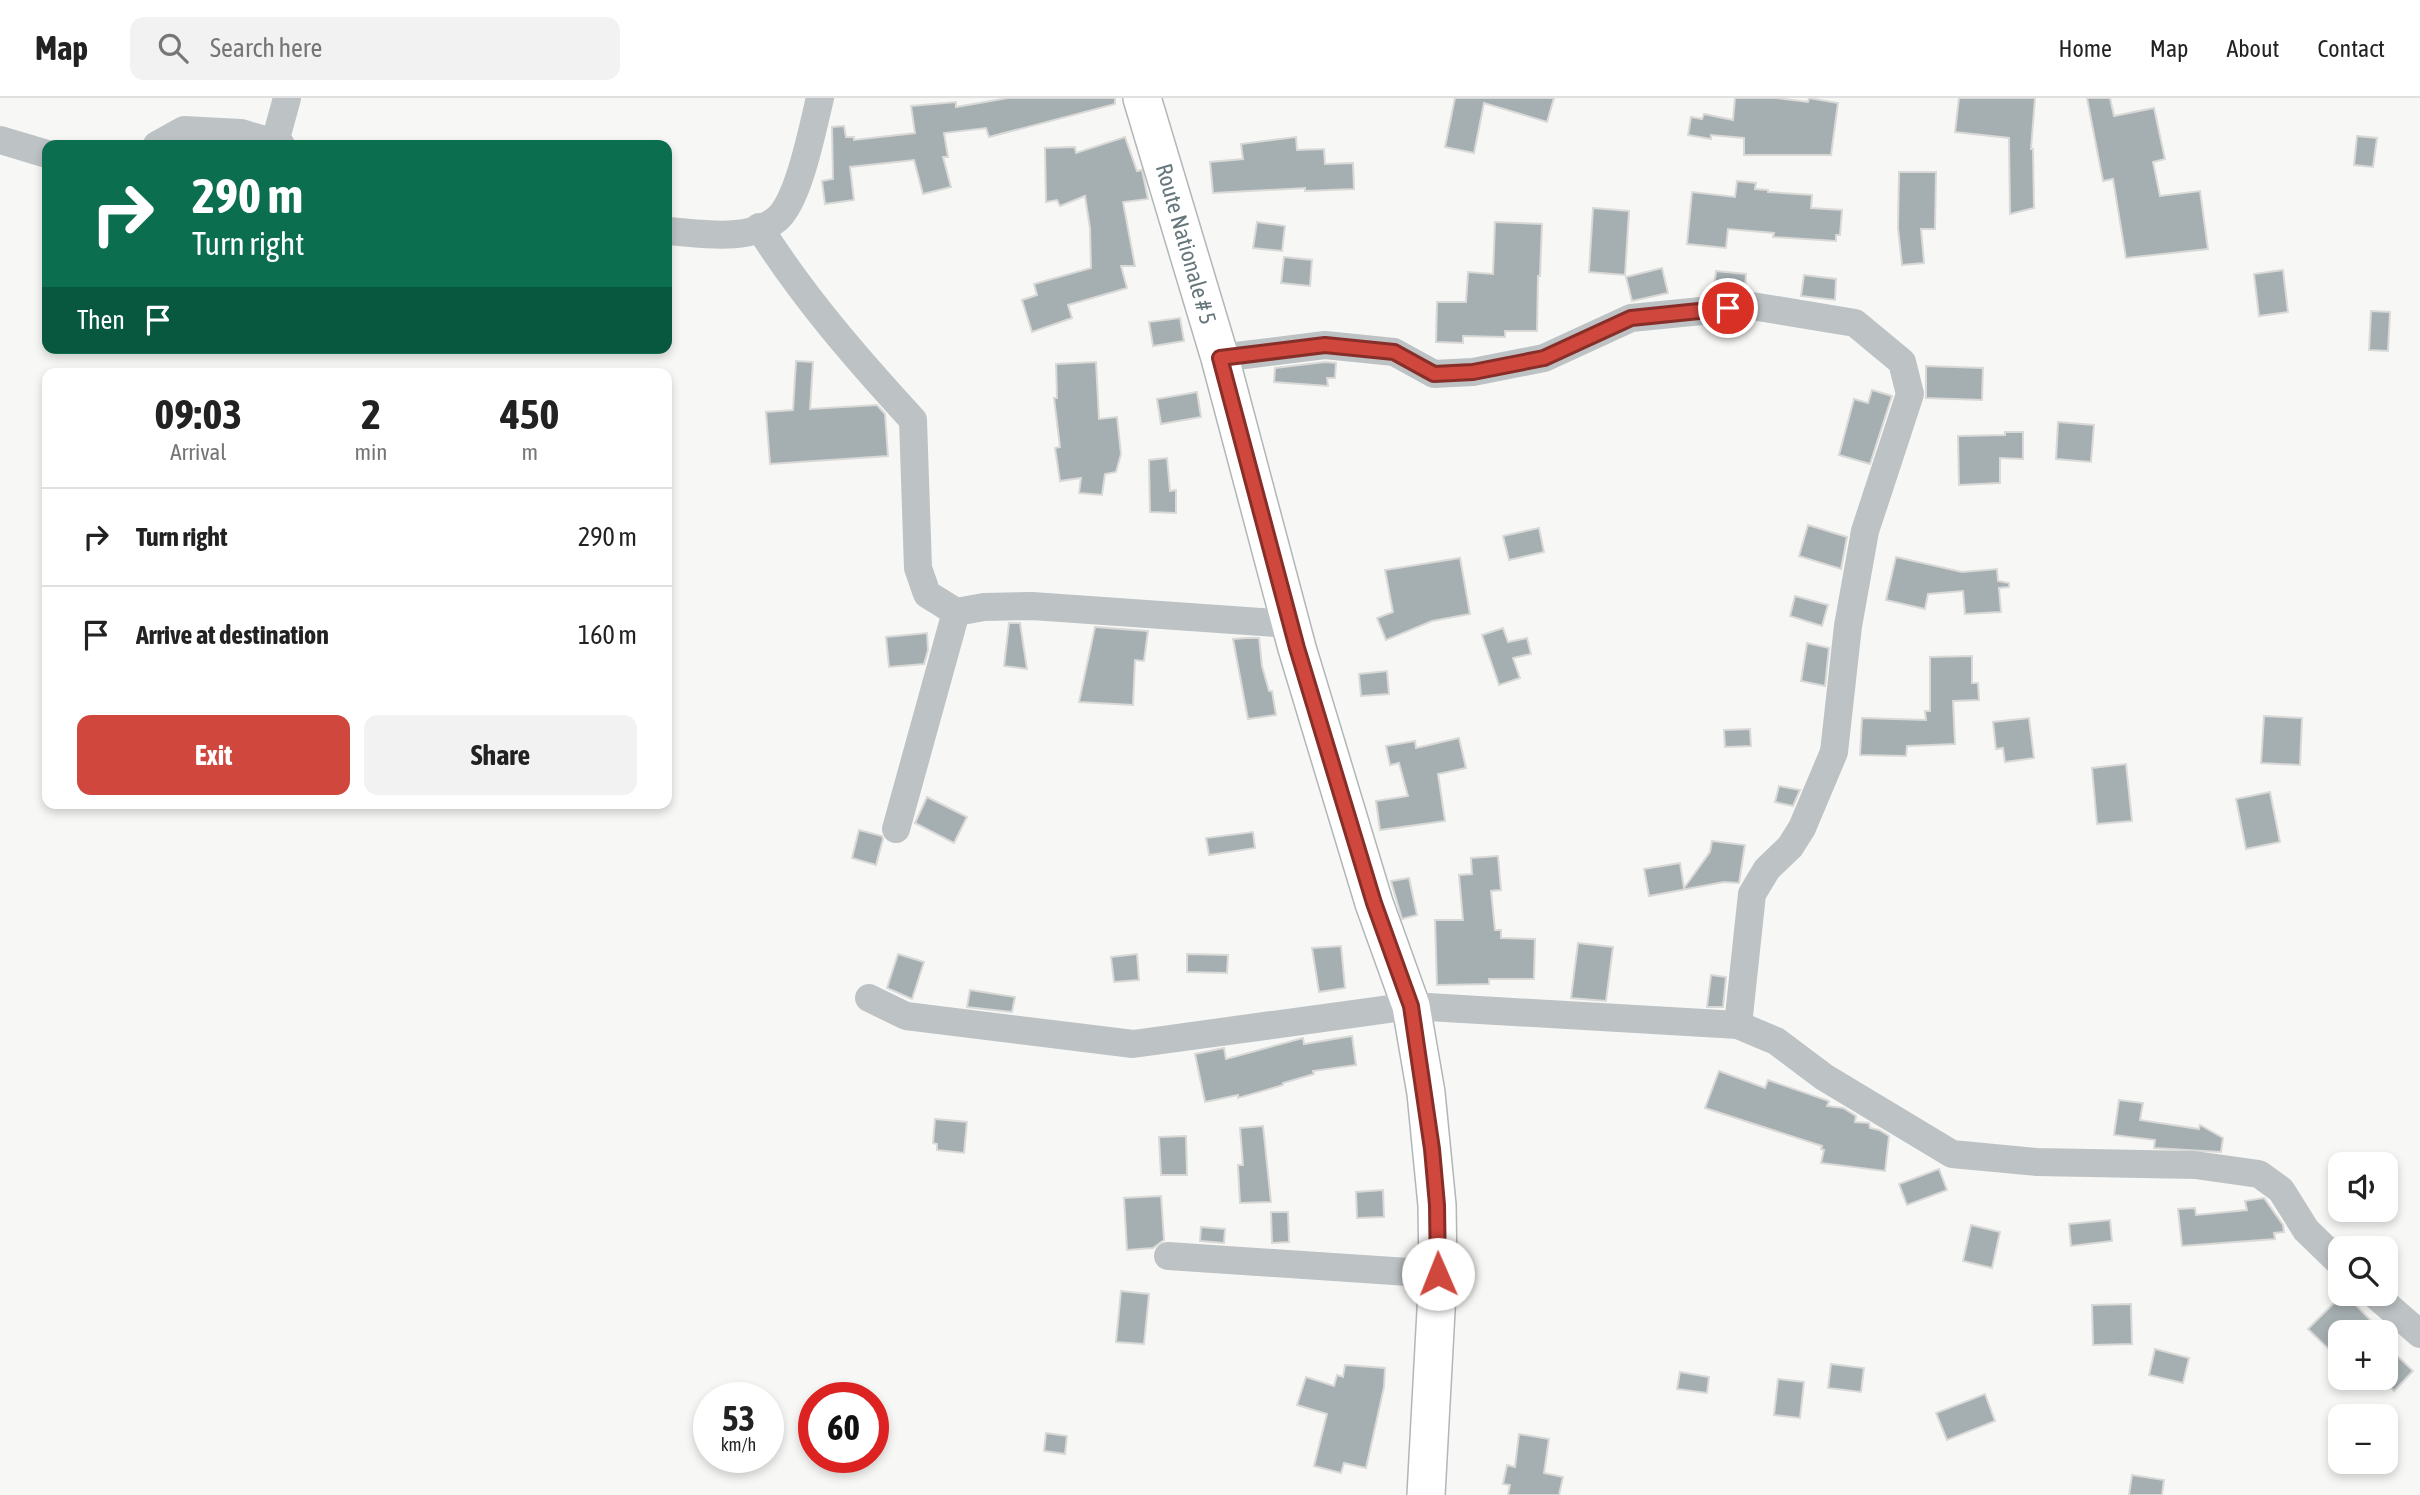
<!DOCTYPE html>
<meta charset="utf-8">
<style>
body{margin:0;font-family:"Asap Condensed",sans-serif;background:#f2f2f2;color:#222;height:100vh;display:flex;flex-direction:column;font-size:26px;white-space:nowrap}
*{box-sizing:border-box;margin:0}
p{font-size:23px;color:#767676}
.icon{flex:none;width:38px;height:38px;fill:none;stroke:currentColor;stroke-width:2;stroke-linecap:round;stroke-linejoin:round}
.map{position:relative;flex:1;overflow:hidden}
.panel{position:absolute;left:42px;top:270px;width:630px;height:441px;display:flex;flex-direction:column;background:#fff;border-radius:14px;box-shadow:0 4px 10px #0003}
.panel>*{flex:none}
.banner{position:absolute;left:42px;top:42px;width:630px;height:214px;border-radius:14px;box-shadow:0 4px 10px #0003;background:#0b6e4f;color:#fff;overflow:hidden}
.tools{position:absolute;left:2328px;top:1054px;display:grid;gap:14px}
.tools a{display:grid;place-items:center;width:70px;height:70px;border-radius:14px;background:#fff;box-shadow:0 4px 10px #0003;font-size:35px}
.speed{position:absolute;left:693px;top:1284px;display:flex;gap:14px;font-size:35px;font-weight:700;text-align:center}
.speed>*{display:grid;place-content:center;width:91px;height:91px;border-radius:50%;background:#fff;box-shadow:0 4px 10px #0003;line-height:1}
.speed small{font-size:18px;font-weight:400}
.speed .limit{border:10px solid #d22;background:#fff;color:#111}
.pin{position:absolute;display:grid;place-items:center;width:60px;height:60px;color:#fff;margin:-30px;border:4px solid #fff;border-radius:50%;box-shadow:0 2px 7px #0007}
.me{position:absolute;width:77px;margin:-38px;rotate:359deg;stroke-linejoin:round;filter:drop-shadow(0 0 5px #0008)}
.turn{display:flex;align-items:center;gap:24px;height:147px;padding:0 35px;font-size:32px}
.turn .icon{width:91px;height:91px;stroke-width:2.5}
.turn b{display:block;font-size:49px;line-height:60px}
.then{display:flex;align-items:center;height:66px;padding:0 35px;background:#0003;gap:14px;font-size:26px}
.eta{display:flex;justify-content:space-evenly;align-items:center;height:119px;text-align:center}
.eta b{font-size:42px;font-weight:700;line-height:49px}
.cta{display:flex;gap:14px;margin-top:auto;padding:14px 35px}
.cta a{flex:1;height:80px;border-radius:14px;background:#cf473d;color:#fff;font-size:28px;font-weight:700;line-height:80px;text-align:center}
.cta a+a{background:#f2f2f2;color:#222}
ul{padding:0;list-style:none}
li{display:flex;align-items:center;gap:21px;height:98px;padding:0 35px;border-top:2px solid #e0e0e0}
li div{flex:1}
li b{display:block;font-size:26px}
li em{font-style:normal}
header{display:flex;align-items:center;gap:42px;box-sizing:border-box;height:98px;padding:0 35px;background:#fff;border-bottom:2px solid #e0e0e0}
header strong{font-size:33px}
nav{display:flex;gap:38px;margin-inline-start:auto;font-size:24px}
.search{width:490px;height:63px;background:#f2f2f2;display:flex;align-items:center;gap:18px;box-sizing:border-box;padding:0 24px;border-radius:14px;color:#767676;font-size:26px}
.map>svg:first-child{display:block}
.building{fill:#a5aeb1;stroke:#d9d9d7;stroke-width:2}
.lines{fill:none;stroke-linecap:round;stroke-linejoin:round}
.major-casing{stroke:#b1b6b8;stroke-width:40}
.minor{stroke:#bdc2c4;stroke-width:28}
.major{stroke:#fff;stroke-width:37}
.route-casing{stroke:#872e28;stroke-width:18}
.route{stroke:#cf473d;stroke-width:12}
.labels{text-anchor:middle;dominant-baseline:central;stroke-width:7;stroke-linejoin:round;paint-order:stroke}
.street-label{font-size:23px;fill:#66777c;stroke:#fff}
</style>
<header>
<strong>Map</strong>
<div class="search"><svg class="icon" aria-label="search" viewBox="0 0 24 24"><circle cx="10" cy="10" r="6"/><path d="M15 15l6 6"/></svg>Search here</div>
<nav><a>Home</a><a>Map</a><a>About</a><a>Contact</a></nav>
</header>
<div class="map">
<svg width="2420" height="1397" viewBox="0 0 2420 1397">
<rect width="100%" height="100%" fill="#f7f7f5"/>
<g class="building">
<path d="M1008,0h107v6l-126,33 -3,-9 -42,5 4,24h-5l8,30 -28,7 -9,-34 -64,7 4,33 -29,4 -3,-23 11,-2 -1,-52 12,-1 2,11h8v3l61,-7 -4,-27 45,-4v5z"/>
<path d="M1455,0h99l-7,24 -63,-19 -10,50 -29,-6z"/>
<path d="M1735,0h41l32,4 1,-4 29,5 -7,52h-87v-17l-33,-3v4l-23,-4 3,-18 11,2 2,-5 29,6z"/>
<path d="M1959,0h76l-4,51h2l1,59 -24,6 -1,-76 -54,-6z"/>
<path d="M2087,0h23l4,18 40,-8 11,51 -12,3 7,34 40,-5 8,58 -82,9 -13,-79 -10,2z"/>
<path d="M2357,38l20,2 -4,29 -19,-2z"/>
<path d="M1125,39l12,34 5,-1 6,29 -25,3 12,64h-14l6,22 -59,17 4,13 -40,14 -10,-32 15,-5 -3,-11 57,-16 -1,-40 -5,-32 -25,10 -3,-6 -11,2 -1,-54 30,-1 1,6z"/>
<path d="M1296,39l1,13 27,-1 1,15 28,-1 1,26 -49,2v-3l-92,5 -3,-31 33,-3 -2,-15z"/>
<path d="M1899,74h37l-1,57h-14l3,34 -22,2 -4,-37z"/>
<path d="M1737,83l19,2 -1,6 13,1v2l44,3 -1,13 31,2 -2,25h-4v6l-63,-4 1,-4 -46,-4 -2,19 -39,-4 5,-52 43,5z"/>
<path d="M1593,110l36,3 -4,64 -36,-3z"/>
<path d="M1257,124l28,4 -3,25 -29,-3z"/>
<path d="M1495,124l47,2 -2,52h-2l-1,55h-32v6l-42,-1v7l-27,-1 1,-40h29l2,-30 25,2z"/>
<path d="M1284,159l28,3 -2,26 -29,-3z"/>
<path d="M1662,170l6,25 -36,8 -6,-24z"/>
<path d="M2283,172l5,42 -29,4 -5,-42z"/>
<path d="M1716,173l30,3 -1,16 -32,3z"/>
<path d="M1804,177l32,4 -1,21 -34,-4z"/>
<path d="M2371,213l19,1 -2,39 -19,-1z"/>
<path d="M1180,220l4,23 -31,5 -4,-24z"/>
<path d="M796,263l17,1 -3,47 67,-4 8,9 3,42 -118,8 -4,-52 27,-2z"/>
<path d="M1096,264l3,57 18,-2 4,37 -5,18 -11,2 -3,21 -23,-2 2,-15 -21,3 -5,-33 5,-1 -6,-49h3l-1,-34z"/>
<path d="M1325,264l11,1 -1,15h-8l1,8 -54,-4 1,-14z"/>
<path d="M1926,268l57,2 -1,32 -56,-2z"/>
<path d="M1872,292l20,6 -22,68 -31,-9 15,-56 14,4z"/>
<path d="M1197,294l4,25 -40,7 -4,-25z"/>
<path d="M2058,324l36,3 -3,37 -35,-3z"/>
<path d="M2005,334h18v27l-23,-1v25l-41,2 -1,-49 47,-1z"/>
<path d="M1167,360l3,33 6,-1v23l-26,-1 -1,-52z"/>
<path d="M1808,427l39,12 -6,32 -42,-13z"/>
<path d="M1539,430l5,24 -35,8 -6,-24z"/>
<path d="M1896,459l66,15 35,-3 1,12 11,2v4l-10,1 2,24 -36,2 -2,-23 -35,3 -3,15 -39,-9z"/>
<path d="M1460,460l10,56 -38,7 -46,19 -9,-22 16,-6 -8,-42z"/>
<path d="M1795,498l33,9 -6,21 -32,-10z"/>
<path d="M1009,525h11l7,46 -23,-3z"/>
<path d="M1095,529l53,4 -4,30 -9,-1 -2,45 -54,-3z"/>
<path d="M1503,530l5,14 19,-4 4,16 -18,4 7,20 -21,7 -17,-50z"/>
<path d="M927,535l1,17 -4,14 -35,3 -3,-30z"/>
<path d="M1246,540h13l3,28 7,25h3l4,24 -28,4 -15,-80z"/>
<path d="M1807,545l22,5 -4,38 -24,-5z"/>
<path d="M1972,558v27h6l1,17 -26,1 2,43 -48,2 -1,10 -46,-1 2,-37 64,2 -1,-9h5v-54z"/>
<path d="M1387,573l2,23 -28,2 -2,-22z"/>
<path d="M2264,618l38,2 -2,47 -39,-2z"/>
<path d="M2029,620l5,40 -29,4 -2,-14 -7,1 -3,-27z"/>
<path d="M1750,631l1,17 -26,1 -1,-17z"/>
<path d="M1459,640l7,30 -28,6 7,47 -65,9 -4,-29 32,-5 -9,-33 -9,2 -4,-19 29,-5 1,7z"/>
<path d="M2126,666l6,57 -35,3 -5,-56z"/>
<path d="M1779,688l21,4 -7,16 -18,-4z"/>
<path d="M2270,694l10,50 -34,7 -10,-50z"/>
<path d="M927,699l40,20 -13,26 -39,-20z"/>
<path d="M859,732l23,6 1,3 -7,26 -24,-7z"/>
<path d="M1253,734l2,16 -46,7 -3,-17z"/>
<path d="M1712,743l33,4 -6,38 -15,-1 -75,14 -5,-27 36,-6 4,25 26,-36z"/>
<path d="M1498,758l3,34 -10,1 4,39h6v8l34,1 -1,40h-45v5l-52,1 -2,-65h28l-4,-45 13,-1 -1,-16z"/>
<path d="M1409,780l8,37 -15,4 -11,-38z"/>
<path d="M1578,845l35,4 -7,54 -35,-3z"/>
<path d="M1341,848l4,42 -26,4 -7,-44z"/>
<path d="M898,856l26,8 -12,37 -25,-11z"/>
<path d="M1137,856l2,26 -25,2 -3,-25z"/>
<path d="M1187,856l41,1 -1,18 -40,-1z"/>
<path d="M1711,877l15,2 -3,30h-16z"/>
<path d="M970,892l45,7 -3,15 -45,-5z"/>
<path d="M1352,938l4,29 -43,6 1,3 -31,9v2l-45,13v-3l-33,7 -10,-48 29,-6 2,11 77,-21 1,6z"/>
<path d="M1719,973l46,17 3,-8 61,21 -2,5 16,2 13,8 -1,6 14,1 1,5 9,2 10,6 -4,35 -64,-8 3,-13 -3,-1 1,-3 -117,-38z"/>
<path d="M2119,1002l24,3 -3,17 59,9 1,-4 23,13 -2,14 -67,-4 1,-8 -41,-5z"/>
<path d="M935,1021l32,3 -3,31 -27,-3v-6l-4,-1z"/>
<path d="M1263,1028l8,76 -31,1 -2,-38h5l-3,-37z"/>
<path d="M1186,1038l1,39h-26l-2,-38z"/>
<path d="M1939,1071l8,21 -40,15 -8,-21z"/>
<path d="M1383,1092l1,27 -27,1 -1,-26z"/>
<path d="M1161,1098l3,44 -11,8 -26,2 -3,-52z"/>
<path d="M2264,1100l19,27 1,7 -10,1 1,6 -93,7 -4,-37 17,-1 1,7 51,-5 -2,-9z"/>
<path d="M1271,1114h17l1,30 -17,1z"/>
<path d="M2110,1122l2,21 -41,5 -2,-22z"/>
<path d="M1971,1127l29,7 -8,36 -29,-7z"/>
<path d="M1201,1129l24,2 -1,14 -24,-2z"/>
<path d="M1121,1193l28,3 -5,50 -28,-2z"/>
<path d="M2344,1195l38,39h-42v28l-32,-31z"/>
<path d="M2131,1206l1,40 -39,1 -1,-40z"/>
<path d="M2385,1246l28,27 -19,20 -9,-9z"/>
<path d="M2155,1251l34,9 -6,25 -34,-8z"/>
<path d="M1831,1266l33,4 -3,24 -33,-4z"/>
<path d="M1345,1267l40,3 -1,19 -18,81 -22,-5 -3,10 -27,-7 13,-52 -30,-9 9,-28 28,9 3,-11 6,2z"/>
<path d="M1680,1274l29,5 -2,16 -30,-4z"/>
<path d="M1778,1281l26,3 -4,36 -26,-3z"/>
<path d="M1985,1296l10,27 -48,19 -11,-27z"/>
<path d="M1046,1335l21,3 -2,18 -21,-3z"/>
<path d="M1519,1336l30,5 -5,34 19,4 -4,18h-51l2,-10 -7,-1 4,-19 8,2z"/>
<path d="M2132,1377l32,5 -2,15h-33z"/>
</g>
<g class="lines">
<g class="major-casing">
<path id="major" d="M1142,0l78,260 77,290 77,255 37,103 15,87 11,112 1,69 -12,221"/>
</g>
<g class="minor">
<path d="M0,42l47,14"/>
<path d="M275,44l12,-44"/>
<path d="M157,47l27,-15 57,3 40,12"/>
<path d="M759,129c44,70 98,132 154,193l5,148 9,26 29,18"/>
<path d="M667,133c33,2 81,12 110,-12 22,-18 36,-93 43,-121"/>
<path d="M1220,260l105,-13 69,7 40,22 39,-2 71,-14 87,-40 121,-12 103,17 47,39 8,32 -45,137 -17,95 -14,126 -32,76 -12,19 -23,22 -15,25 -14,131"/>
<path d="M896,731l60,-217 28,-5 48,-1 258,18"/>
<path d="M869,900l37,18 227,28 278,-38 327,19 38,16 48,36 128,77 85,8 158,3 64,9 22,16 25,40 34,33"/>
<path d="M1168,1158l270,18"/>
<path d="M2373,1195l47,41"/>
</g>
<use href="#major" class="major"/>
</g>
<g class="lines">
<g class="route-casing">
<path id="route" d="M1438,1176l-1,-69 -5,-56 -21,-143 -37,-103 -77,-255 -77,-290 105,-13 69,7 40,22 39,-2 71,-14 87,-40 97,-10"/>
</g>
<use href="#route" class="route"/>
</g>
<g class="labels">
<g class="street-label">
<text transform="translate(1186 146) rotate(74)">Route Nationale # 5</text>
</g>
</g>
</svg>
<div class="tools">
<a><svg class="icon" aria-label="sound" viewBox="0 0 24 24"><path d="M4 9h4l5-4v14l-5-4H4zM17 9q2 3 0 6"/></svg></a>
<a><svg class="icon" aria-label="search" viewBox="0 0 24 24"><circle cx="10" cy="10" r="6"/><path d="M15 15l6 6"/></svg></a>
<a>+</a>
<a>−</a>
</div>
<div class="speed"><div>53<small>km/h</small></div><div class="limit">60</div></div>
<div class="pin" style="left:1728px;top:210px;background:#d93025"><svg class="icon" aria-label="arrive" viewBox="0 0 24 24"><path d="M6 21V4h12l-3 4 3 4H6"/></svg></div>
<svg class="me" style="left:1438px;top:1176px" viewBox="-20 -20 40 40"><circle r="19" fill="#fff"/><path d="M0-13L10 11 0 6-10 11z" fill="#cf473d"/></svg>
<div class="banner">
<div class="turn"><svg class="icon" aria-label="right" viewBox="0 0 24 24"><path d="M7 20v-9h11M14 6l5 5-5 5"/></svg><div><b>290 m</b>Turn right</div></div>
<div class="then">Then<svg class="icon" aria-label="arrive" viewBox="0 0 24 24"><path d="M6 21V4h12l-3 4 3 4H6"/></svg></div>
</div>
<section class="panel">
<div class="eta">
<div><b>09:03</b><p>Arrival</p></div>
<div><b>2</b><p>min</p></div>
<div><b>450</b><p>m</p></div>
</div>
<ul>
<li><svg class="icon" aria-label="right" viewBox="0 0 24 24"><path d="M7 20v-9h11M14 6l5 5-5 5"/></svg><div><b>Turn right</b></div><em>290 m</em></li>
<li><svg class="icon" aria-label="arrive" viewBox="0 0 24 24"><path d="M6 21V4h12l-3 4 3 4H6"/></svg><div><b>Arrive at destination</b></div><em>160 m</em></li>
</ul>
<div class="cta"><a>Exit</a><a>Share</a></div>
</section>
</div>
